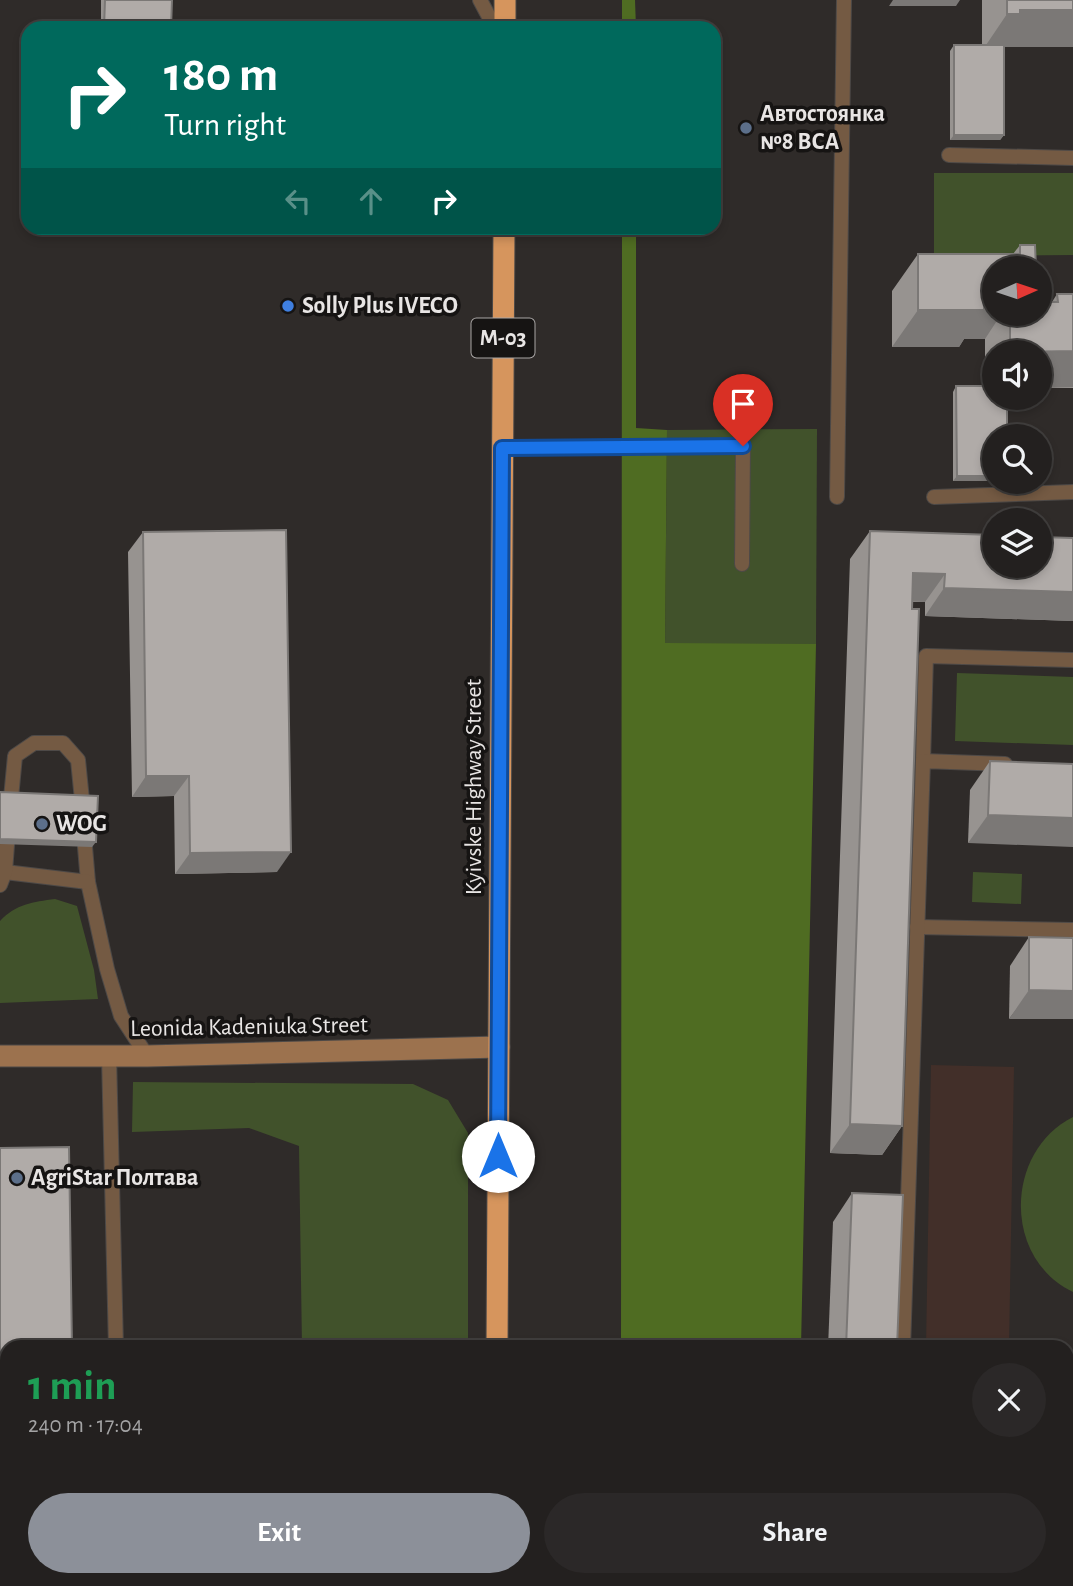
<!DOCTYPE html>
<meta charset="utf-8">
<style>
body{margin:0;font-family:"Alegreya Sans",sans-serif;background:#2b2828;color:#f1f3f6;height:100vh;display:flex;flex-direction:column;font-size:26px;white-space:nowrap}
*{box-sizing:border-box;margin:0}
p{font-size:23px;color:#a3a3a4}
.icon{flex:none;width:38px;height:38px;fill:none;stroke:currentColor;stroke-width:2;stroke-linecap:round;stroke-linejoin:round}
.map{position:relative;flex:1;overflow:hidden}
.panel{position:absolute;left:0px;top:1340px;width:1074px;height:247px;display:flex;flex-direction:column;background:#23201f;border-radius:21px 21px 0 0;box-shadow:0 4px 10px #0003,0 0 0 2px #403e3d}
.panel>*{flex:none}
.guide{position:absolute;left:21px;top:21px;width:700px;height:214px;border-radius:21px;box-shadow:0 4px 10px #0003,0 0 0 2px #403e3d;background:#00695c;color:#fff;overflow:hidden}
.needle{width:46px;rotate:87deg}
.tools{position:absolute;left:982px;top:256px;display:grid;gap:14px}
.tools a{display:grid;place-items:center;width:70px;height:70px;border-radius:50%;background:#23201f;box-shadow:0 4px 10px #0003,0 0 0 2px #403e3d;font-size:35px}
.pin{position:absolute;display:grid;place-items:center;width:60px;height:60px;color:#fff;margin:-72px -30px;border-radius:50% 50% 50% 0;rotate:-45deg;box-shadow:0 0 7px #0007}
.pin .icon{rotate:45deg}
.me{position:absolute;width:77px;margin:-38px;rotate:0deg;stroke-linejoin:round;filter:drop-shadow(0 0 5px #0008)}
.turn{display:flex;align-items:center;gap:24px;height:147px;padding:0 28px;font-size:32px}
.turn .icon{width:91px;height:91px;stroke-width:2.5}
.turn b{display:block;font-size:49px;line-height:60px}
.lanes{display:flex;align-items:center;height:66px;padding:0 28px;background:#0003;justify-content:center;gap:35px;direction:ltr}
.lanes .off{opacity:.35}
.round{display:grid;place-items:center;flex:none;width:74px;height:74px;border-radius:37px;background:#2b2828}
.head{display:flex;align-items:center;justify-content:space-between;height:119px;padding:0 28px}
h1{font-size:42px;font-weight:700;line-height:52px;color:#1e9e55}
.cta{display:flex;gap:14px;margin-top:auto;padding:14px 28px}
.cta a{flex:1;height:80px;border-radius:42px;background:#8c9099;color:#fff;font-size:28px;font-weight:700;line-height:80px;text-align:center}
.cta a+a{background:#2b2828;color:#f1f3f6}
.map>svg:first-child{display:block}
.industrial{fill:#422f29}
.green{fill:#41522b}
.forest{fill:#4f6c22}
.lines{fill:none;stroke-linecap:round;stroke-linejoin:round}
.lane-casing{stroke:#4d4947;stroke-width:16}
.secondary-casing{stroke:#4d4947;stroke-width:23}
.highway-casing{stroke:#4d4947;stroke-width:23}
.lane{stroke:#745a43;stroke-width:14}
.secondary{stroke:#9c724e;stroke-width:21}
.highway{stroke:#d6955d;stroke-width:21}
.wall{fill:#979390}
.shaded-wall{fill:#7b7876}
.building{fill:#b0aba8;stroke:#7b7876;stroke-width:2}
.route-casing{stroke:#114b97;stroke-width:18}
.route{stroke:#1a73e8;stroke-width:12}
.service-dot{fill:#5c6f8a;stroke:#161413;stroke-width:2.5}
.shop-dot{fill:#3f7fe0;stroke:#161413;stroke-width:2.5}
.labels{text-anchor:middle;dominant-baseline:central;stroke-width:7;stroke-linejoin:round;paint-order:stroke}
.shield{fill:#161413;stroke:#a9a6a5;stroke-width:2}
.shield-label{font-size:23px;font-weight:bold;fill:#e8e5e4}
.poi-label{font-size:24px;font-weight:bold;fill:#e8e5e4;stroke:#161413;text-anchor:start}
.street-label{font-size:24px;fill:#e8e5e4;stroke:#161413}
</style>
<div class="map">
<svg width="1073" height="1586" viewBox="0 0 1073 1586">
<rect width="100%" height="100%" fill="#2f2b29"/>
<path class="industrial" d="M931,1065l83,2 -5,280h-83z"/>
<g class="green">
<path d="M934,173h139v82l-139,1z"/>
<path d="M817,429l-1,215h-151l2,-214z"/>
<path d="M957,673l116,4v68l-118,-4z"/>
<path d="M973,872l49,2 -1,30 -49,-2z"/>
<path d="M55,899l22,7 17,64 4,29 -98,4v-82c16,-17 33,-19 55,-22z"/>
<path d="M133,1082l280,2 35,16 20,33v214h-166l-3,-201 -50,-18 -117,4z"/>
<path d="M1073,1117v175c-71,-34 -68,-141 0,-175z"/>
<rect x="334" y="1580" width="134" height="6"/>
</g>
<g class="forest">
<path d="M622,0h13l1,28h-14z"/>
<path d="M622,228h14v200l31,2 -2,213 151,1 -15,703 -180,1z"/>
<rect x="621" y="1580" width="175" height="6"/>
</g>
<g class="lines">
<g class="lane-casing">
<g id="lane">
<path d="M480,0l15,28"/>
<path d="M949,155l124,3"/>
<path d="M502,448l241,-2 -1,118"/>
<path d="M837,497l7,-497"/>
<path d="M934,497l139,-5"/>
<path d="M923,761l3,-105 147,4"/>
<path d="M11,798l4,-42 19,-13h29l15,17 4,40"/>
<path d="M85,847l3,35 19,87 14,47 26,40"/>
<path d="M5,872l83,10"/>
<path d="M0,885l5,-13 2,-27"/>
<path d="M917,927l156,3"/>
<path d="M109,1056l7,292"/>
<path d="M903,1348l20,-587 82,3"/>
<path d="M1068,1427h5"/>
<path d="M0,1449h7"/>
<path d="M41,1586l80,-3v3"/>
<path d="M895,1586v-6"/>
<path d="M1034,1586v-6"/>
</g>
</g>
<g class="secondary-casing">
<path id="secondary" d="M0,1056h147l352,-9"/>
</g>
<g class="highway-casing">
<g id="highway">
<path d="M505,28v-28"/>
<path d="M497,1348l7,-1120"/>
<path d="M496,1586v-6"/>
</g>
</g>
<use href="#lane" class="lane"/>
<use href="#secondary" class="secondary"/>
<use href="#highway" class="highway"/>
</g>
<g class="wall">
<path d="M101,0h71l-1,28h-70z"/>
<path d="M982,0h91v47h-69v88l-4,5h-50v-89l4,-6h28z"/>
<path d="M1020,245h15l-41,68h46l12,-11 5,-8h16v94h-33v-36h-46v45l9,84h-50v-89l3,-6h29v-47h-21l-5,8h-67v-56l26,-37h95z"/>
<path d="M870,531l203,7v83l-148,-5v-14h-13l-10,524 -20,29 -52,-2 20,-594z"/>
<path d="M143,532l134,340 -102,2 -1,-78 -42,1 -4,-245z"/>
<path d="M990,761l83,3 -105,79 2,-53z"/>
<path d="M1029,937l44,1 -64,81 1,-53z"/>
<path d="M852,1193l45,155h-69l5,-126z"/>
<rect x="818" y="1580" width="70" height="6"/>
</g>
<g class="shaded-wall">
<path d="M893,0h67l-4,6h-67z"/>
<path d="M1020,10h53v37h-76l-15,4 25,-37z"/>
<path d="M954,135h50l-4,5h-50z"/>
<path d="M984,302h10v11h8l-17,26h-21l-5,8h-67l26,-37z"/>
<path d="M1023,351h50v36l-33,1v-36h-18z"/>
<path d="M994,379v13h-9z"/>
<path d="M957,476h37v5h9h-50z"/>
<path d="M913,573l32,1 -20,28 -32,-1z"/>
<path d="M944,588l129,4v29l-148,-5z"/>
<path d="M146,776h43l-15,20 -42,1z"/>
<path d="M988,815l85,3v29l-105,-4z"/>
<path d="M0,839l96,3 -4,5 -92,-3z"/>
<path d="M291,852l-14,20 -102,2 15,-21z"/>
<path d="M1029,990l44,1v28h-64z"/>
<path d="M850,1124l52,2 -20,29 -52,-2z"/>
<rect x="0" y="1420" width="7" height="5"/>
</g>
<g class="building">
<path d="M105,0h67l-1,28h-67z"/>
<path d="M1007,0h66v10h-53v4h-13z"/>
<rect x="954" y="45" width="50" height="90"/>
<path d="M1020,245h15l1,23h-42v34h-10v8h-66v-56h102z"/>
<path d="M1057,294h16v57l-63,1v-39h30v-11h18z"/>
<path d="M956,386h38v11h13v39h-13v40h-37z"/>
<path d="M286,530l5,322 -101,1 -1,-77h-43l-3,-244z"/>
<path d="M870,531l124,4v30h46v-28l33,1v54l-129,-4 1,-14 -32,-1 -1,36h7l-17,517 -52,-2z"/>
<path d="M990,761l83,3v54l-85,-3z"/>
<path d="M0,792l98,4 -2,46 -96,-3z"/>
<path d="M1029,937l44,1v53l-44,-1z"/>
<path d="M69,1147l3,201h-65v72h-7v-272z"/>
<path d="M852,1193l51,2 -6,153h-51z"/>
<rect x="837" y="1580" width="51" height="6"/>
</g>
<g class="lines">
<g class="route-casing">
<path id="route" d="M498,1156l4,-708 241,-2"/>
</g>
<use href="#route" class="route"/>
</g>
<g class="service-dot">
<circle cx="746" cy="128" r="7"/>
<circle cx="42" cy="824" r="7"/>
<circle cx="17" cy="1178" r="7"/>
</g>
<circle class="shop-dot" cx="288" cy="306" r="7"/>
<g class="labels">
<rect class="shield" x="471.5" y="318.5" width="63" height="39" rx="5"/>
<g class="shield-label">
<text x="503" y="338">М-03</text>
</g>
<g class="poi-label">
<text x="760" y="114">Автостоянка<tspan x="760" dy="28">№8 ВСА</tspan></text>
<text x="302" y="306">Solly Plus IVECO</text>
<text x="56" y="824">WOG</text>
<text x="31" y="1178">AgriStar Полтава</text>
</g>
<g class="street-label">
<text transform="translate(474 787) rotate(-90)">Kyivske Highway Street</text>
<text transform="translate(249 1027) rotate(-1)">Leonida Kadeniuka Street</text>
</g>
</g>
</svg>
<div class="tools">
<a><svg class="needle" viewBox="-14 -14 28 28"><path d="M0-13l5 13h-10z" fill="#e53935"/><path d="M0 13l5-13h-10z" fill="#a3a3a4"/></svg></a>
<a><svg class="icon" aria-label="sound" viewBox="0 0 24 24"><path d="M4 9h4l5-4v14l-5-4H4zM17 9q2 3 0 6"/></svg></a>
<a><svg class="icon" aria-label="search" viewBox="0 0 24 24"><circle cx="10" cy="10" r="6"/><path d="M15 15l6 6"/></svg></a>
<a><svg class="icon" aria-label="layers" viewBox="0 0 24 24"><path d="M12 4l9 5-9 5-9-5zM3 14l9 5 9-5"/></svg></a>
</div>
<div class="pin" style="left:743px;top:446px;background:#d93025"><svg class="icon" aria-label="arrive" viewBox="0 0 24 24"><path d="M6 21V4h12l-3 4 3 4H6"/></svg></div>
<svg class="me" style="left:498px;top:1156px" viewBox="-20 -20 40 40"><circle r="19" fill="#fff"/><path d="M0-13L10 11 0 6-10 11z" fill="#1a73e8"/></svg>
<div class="guide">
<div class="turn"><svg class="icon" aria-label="right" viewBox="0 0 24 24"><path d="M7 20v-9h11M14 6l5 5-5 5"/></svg><div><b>180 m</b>Turn right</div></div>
<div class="lanes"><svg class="icon off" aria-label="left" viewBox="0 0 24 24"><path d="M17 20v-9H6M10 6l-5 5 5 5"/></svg><svg class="icon off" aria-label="ahead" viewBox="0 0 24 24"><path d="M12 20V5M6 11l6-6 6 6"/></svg><svg class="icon" aria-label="right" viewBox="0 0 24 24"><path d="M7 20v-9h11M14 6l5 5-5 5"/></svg></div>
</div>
<section class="panel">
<div class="head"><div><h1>1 min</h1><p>240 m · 17:04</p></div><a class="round"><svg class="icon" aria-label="close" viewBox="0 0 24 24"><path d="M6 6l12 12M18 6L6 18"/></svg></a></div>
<div class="cta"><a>Exit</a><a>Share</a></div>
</section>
</div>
